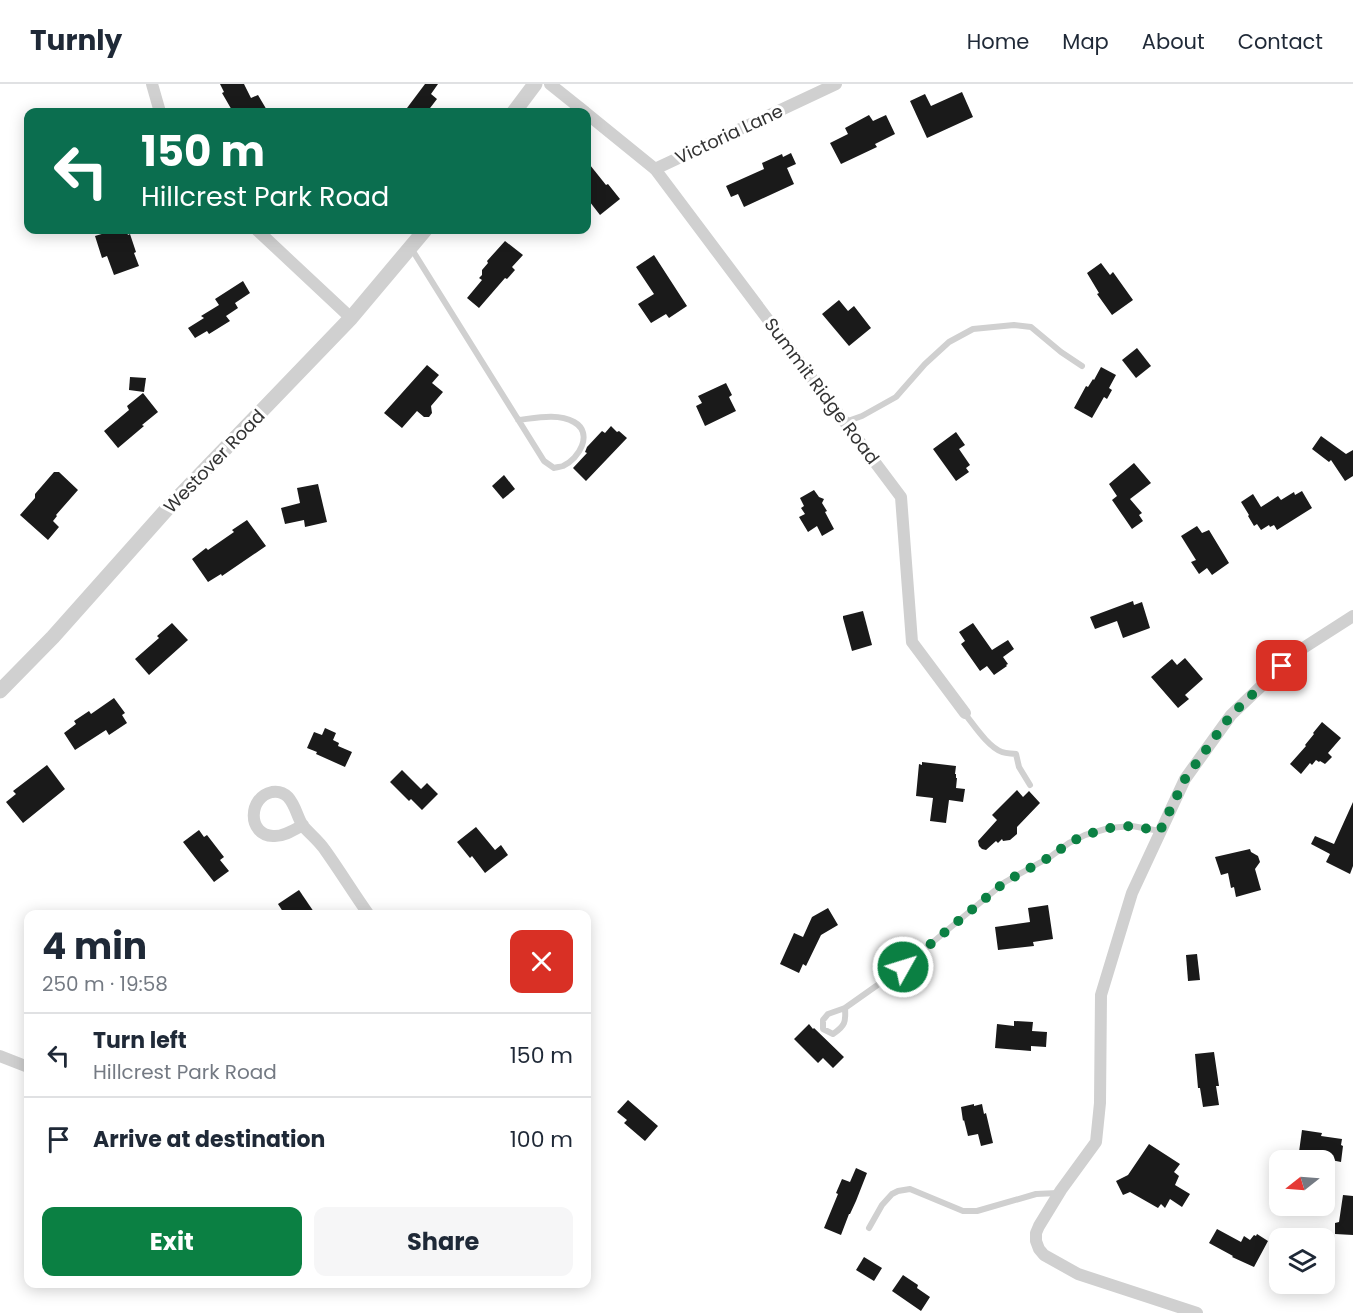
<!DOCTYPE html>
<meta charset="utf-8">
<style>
body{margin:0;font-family:Poppins,sans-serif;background:#f6f6f7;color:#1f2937;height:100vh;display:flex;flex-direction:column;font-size:22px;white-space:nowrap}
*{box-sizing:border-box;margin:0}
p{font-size:20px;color:#747a83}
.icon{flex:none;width:33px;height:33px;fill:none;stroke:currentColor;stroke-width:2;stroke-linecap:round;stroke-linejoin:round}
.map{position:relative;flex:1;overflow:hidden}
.panel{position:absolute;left:24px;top:826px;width:567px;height:378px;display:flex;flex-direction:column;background:#fff;border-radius:12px;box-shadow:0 3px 15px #0003}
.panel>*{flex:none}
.banner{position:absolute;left:24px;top:24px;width:567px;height:126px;border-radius:12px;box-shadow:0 3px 15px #0003;background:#0b6e4f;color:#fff;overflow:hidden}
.needle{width:39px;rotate:253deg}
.controls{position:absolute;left:1269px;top:1066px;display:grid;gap:12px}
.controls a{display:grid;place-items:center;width:66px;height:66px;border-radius:12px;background:#fff;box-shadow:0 3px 15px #0003;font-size:30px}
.pin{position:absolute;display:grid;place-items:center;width:51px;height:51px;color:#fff;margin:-26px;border-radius:12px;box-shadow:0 3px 9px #0006}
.me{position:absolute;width:66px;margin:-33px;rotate:51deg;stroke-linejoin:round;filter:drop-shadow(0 0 4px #0008)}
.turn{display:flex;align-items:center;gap:21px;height:126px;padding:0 18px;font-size:27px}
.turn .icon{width:78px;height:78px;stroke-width:2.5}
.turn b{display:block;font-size:42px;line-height:51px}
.round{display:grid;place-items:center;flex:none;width:63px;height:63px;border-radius:12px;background:#f6f6f7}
.headline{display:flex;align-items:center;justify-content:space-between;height:102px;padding:0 18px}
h1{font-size:36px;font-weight:700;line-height:45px}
.button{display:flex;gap:12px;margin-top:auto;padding:12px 18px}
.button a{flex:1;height:69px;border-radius:12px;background:#0b8043;color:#fff;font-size:24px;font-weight:700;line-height:69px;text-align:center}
.button a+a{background:#f6f6f7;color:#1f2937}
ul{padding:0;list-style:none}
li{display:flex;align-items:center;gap:18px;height:84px;padding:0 18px;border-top:2px solid #e0e1e3}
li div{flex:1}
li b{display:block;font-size:22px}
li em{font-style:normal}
header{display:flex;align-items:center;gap:36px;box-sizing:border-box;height:84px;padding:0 30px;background:#fff;border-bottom:2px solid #e0e1e3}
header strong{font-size:28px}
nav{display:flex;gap:33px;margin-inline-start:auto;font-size:21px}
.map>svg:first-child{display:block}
.building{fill:#1a1a1a}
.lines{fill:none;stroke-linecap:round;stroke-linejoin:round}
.service{stroke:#d0d0d0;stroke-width:6}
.minor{stroke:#d0d0d0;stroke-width:12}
.tertiary{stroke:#d0d0d0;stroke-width:15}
.route{stroke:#0b8043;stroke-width:10;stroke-dasharray:0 18}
.labels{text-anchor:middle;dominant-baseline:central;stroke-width:6;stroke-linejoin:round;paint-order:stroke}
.street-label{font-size:18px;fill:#333;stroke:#fff}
</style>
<header>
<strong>Turnly</strong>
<nav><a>Home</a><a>Map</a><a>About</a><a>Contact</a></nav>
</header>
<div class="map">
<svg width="1353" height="1229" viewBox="0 0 1353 1229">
<rect width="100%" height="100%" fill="#fff"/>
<g class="building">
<path d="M220,0h24l7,14 7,-3 10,17h-35l-11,-19 2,-1z"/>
<path d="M425,0h13l-7,10 6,5 -10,13h-23z"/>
<path d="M962,8l11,25 -46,21 -17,-37 15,-7 6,12z"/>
<path d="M869,31l4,6 13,-6 9,19 -20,10 2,3 -36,17 -11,-21 18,-9 -3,-6z"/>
<path d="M791,69l5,11 -9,4 7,16 -50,23 -6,-13 -7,3 -5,-11 38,-17 -2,-6 20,-9 1,3z"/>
<path d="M586,76l20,25 2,-1 12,15 -20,16 -14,-18z"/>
<path d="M104,146h22l2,5 2,-1 6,18 -2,1 5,13 -25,9 -7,-19 -5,2 -7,-22 10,-3z"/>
<path d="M505,157l18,14 -11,12 3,3 -8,9 -2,-1 -26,30 -12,-10 15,-18 -3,-2 3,-3v-5l6,-7 -1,-2z"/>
<path d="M654,171l33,51 -18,12 -3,-4 -15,9 -13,-19 16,-10 -18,-27z"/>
<path d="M1101,179l9,12 3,-3 20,28 -21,15 -15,-21 2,-1 -12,-20z"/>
<path d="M243,197l7,12 -15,10 3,5 -12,8 4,5 -21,13 -2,-3 -12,7 -7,-10 16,-10 -3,-2 18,-11 -4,-6z"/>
<path d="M839,216l9,11 6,-5 17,22 -22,18 -27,-32z"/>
<path d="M1137,264l14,18 -15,12 -14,-18z"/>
<path d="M427,281l12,10 -7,8 11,9 -12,14 1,7 -3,4h-5l-7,-6 -15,17 -18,-15z"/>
<path d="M1101,283l15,8 -7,13 3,2 -5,9 -3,-2 -12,21 -18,-10 12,-22 2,1 5,-8 1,1z"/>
<path d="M130,293l16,1 -2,14 -15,-2z"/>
<path d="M726,299l6,12 -3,2 7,14 -31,15 -9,-20 6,-3 -4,-7z"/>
<path d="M143,309l15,19 -16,13 2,1 -26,22 -14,-17 25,-21 -2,-4z"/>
<path d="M611,342l6,6 2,-1 8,7 -41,43 -13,-13 14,-15 -2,-1 2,-5 15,-16 3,2z"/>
<path d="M956,348l9,13 -6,4 11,16 -4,3 3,4 -13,9 -23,-32z"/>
<path d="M1321,352l25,18 7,-4v26l-8,5 -14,-21 -2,2 -17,-13z"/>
<path d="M1134,379l17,20 -21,16 12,14 -3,2 4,6 -11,8 -20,-29 5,-4 -8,-12z"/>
<path d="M54,388h5l19,18 -22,25 1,1 -4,5 6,6 -11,13 -28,-25 15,-17v-4z"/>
<path d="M504,391l11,14 -12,10 -11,-13z"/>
<path d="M318,400l9,38 -22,5 -1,-7 -19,4 -4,-16 19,-5 -3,-15z"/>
<path d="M814,406l5,7 5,2 -2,4 5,8 -2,1 9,17 -12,7 -5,-10 -9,6 -9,-15 6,-3 -4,-6 3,-2 -4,-8z"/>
<path d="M1302,407l10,17 -35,22 -3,-5 -4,2 -1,-2 -8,5 -4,-6 -3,2 -6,-10 1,-1 -8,-13 12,-8 8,13 17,-11 3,4 13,-8 1,3z"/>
<path d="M247,436l19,26 -44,30 -1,-2 -13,8 -16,-23 14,-11 2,2 26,-18 -2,-2z"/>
<path d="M1197,442l5,7 7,-3 20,33 -17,12 -5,-7 -8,6 -8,-12 5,-2 -15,-24z"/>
<path d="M1133,517l1,4 8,-3 8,26 -27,10 -6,-17 -22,8 -5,-12z"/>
<path d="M863,527l9,34 -20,6 -9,-33v-2z"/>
<path d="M172,539l16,17 -39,35 -14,-16 24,-21 -2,-2z"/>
<path d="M973,539l19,27 16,-10 6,9 -11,8 5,7 -2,1 1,1 -13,9 -7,-9 -7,5 -19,-27 4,-3 -6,-9z"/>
<path d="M1185,574l18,21 -18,16 4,4 -11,9 -27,-31 21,-18 5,6z"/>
<path d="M114,614l11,15 -3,2 5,8 -18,12 -3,-5 -31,20 -11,-17 12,-9 -2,-3 15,-10 2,3z"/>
<path d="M1322,638l19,16 -13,15 4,4 -7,7 -5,-3 -1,1 -3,-2 -4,5 -2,-2 -9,11 -11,-10 16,-18 -1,-1 9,-11 -1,-1z"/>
<path d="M325,644l11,5 -3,7 6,3 -1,3 14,6 -7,15 -29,-13 1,-2 -10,-4 7,-16 8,3z"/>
<path d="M922,678l34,4 -1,8h1v4h1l-1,10 9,1 -2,13 -14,-2 -3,23 -16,-2 3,-23 -17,-2 3,-32 3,1z"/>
<path d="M47,681l18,24 -42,34 -17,-21 10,-8 -3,-3z"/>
<path d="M402,686l19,19 6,-6 11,11 -16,16 -11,-11 -2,2 -19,-19z"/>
<path d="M1017,706l6,7 6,-6 11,12 -23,24v7l-7,6 -7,1 -1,-2 -4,4 -2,-2 -10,9 -4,-1 -3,-3 -1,-5 19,-21 -5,-5z"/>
<path d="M1353,718v64l-3,8 -24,-12 4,-8 -19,-10 4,-8 19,8z"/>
<path d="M476,743l19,23 6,-5 7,10 -23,18 -13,-17 -2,2 -13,-16z"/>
<path d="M199,746l5,7 3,-2 17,22 -4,3 9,11 -15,11 -31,-40z"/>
<path d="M1250,765l1,3 7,4 2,6 -5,7 6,21 -25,7 -2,-10 -3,1 -3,-15 -7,2 -6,-18z"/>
<path d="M299,806l17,25h-31l-7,-11z"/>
<path d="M1048,821l5,34 -20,3 1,4 -36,4 -3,-23 35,-5 -2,-14z"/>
<path d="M828,824l10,17 -17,10 -15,31 -3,-2 -4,9 -19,-9 14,-31 9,4 9,-20z"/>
<path d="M1197,870l3,26 -12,1 -2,-26z"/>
<path d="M1014,937l19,1 -1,9 15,1 -1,15 -15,-1v5l-36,-3 2,-24 17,2z"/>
<path d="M809,940l4,5 1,-1 30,29 -11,11 -10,-10 -5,5 -24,-24z"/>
<path d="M1214,968l5,34h-3l3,19 -16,2 -3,-19h-2l-3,-34z"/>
<path d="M628,1016l30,26 -13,15 -21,-18 3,-3 -10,-8z"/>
<path d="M974,1020v2l8,-2 2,10 2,-1 7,30 -12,3 -3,-12 -10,2 -4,-16 -1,1 -2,-14z"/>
<path d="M1302,1046l20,3 -1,3 21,3 -1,6 2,1 -2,16 -15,-3v-3l-27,-4z"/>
<path d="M1149,1060l31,20 -6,8 5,4 -4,9 15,9 -8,13 -12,-8 -5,9 -4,-4 -3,4 -28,-16 -7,3 -7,-14 12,-6z"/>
<path d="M856,1084l11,5 -11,28 -6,13h-1l-8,21 -17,-7 14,-34 -2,-1 6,-14 8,3z"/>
<path d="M1343,1111l10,1v39l-18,-1v-11l4,-1z"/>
<path d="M1217,1145l24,13 3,-6 6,4 4,-5 2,1 1,-2 11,7 -14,26 -22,-10 1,-1 -24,-13z"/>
<path d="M864,1173l18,11 -8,13 -18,-11z"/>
<path d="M903,1191l15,10 -1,3 13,9 -9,14 -29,-20z"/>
</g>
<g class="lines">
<g class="service">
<path d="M411,164l133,213 10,7c3,-1 6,-1 9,-2 16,-7 31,-33 11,-44 -16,-9 -38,-4 -56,-2"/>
<path d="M845,338l17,-6 34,-19 29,-33 24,-22 24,-13 41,-4 17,2 30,25 21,14"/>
<path d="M965,630c9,11 23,33 37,38 5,2 9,1 14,2l3,13 11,18"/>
<path d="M845,924c1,14 0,18 -12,26l-10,-5v-9l5,-6 17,-6 58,-41 102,-85 45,-25 19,-14 16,-8 24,-7 23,-2 28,5"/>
<path d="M869,1144l13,-23 10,-11 6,-3 12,-2 53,22h14l59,-17 22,-1"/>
</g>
<g class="minor">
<path d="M152,0l8,28"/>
<path d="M550,0l35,28"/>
<path d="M586,29l69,56 246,328 11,145 53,71"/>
<path d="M655,85l181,-85"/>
<path d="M257,146l94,88"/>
<path d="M303,741c-9,5 -20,12 -30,11 -26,-1 -25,-39 -1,-44 6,-1 12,1 16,5 8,9 9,20 15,29 7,8 16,15 22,24 15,21 29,44 44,65"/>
<path d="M0,972l28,11"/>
<path d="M1197,1229l-119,-39 -34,-19 -5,-6 -3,-8v-8l3,-7 22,-36 35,-48 4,-39 1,-108 31,-102 53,-114 46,-64 66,-63 56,-36"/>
</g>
<g class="tertiary">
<path d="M514,28l21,-28"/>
<path d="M0,607l53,-54 114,-128 184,-191 74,-88"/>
</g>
</g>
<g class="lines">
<path class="route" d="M903,883l102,-85 45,-25 19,-14 16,-8 25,-7 21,-2 29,5 25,-52 46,-64 51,-49"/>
</g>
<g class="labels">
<g class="street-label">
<text transform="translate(729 50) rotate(-25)">Victoria Lane</text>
<text transform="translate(822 307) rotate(53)">Summit Ridge Road</text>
<text transform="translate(214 377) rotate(-46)">Westover Road</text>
</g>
</g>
</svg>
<div class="controls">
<a><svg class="needle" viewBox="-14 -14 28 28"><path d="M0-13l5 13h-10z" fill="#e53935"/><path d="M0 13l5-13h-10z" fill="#747a83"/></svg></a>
<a><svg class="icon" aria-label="layers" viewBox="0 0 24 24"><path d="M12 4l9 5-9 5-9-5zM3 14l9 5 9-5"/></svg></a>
</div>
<div class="pin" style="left:1282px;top:582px;background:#d93025"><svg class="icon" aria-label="arrive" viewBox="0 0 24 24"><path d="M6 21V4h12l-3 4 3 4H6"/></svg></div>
<svg class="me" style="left:903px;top:883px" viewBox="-20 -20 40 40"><circle r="17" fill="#0b8043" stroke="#fff" stroke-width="3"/><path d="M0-11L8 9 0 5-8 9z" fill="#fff"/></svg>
<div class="banner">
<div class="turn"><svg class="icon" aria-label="left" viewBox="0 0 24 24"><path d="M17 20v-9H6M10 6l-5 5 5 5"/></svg><div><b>150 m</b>Hillcrest Park Road</div></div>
</div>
<section class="panel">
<div class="headline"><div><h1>4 min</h1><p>250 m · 19:58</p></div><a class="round" style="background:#d93025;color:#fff"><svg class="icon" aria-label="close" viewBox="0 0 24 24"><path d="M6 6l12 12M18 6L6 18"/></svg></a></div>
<ul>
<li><svg class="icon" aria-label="left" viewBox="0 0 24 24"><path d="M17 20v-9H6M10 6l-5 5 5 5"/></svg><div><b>Turn left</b><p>Hillcrest Park Road</p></div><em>150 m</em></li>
<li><svg class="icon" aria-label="arrive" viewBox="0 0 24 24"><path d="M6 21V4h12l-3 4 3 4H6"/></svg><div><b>Arrive at destination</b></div><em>100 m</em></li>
</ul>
<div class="button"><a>Exit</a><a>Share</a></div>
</section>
</div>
